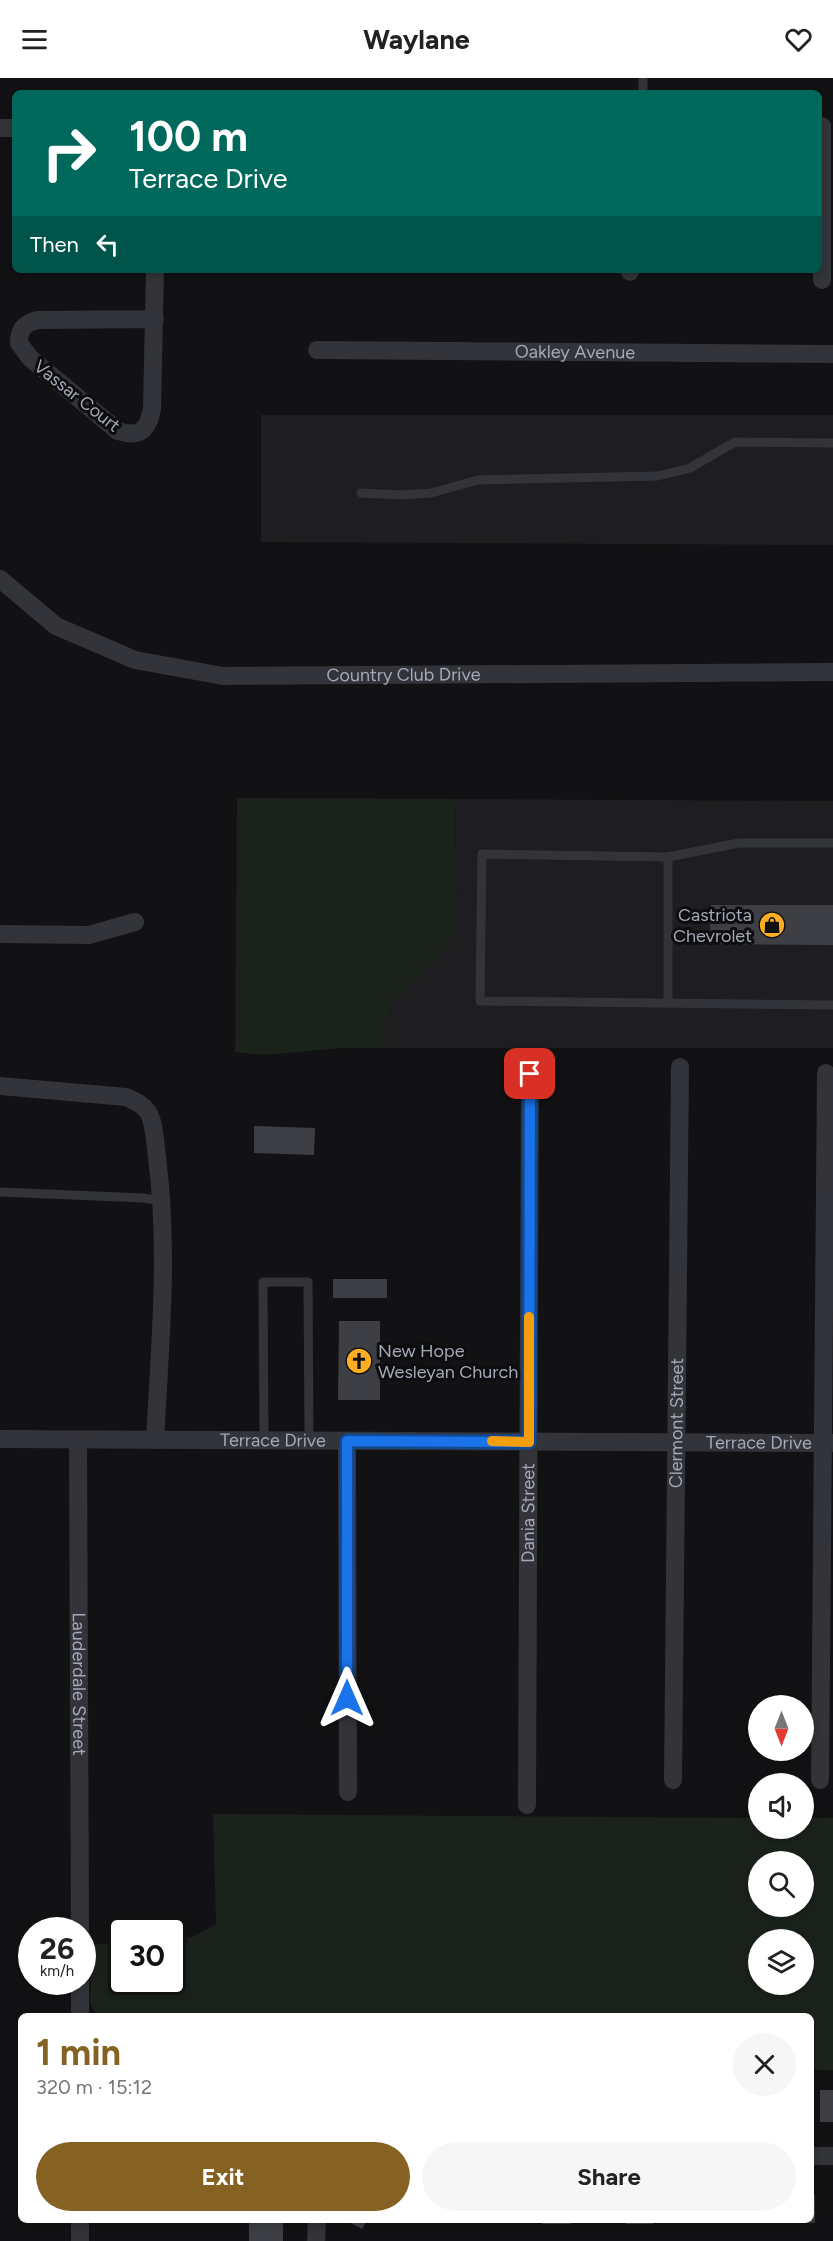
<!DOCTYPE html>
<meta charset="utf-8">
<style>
body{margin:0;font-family:Figtree,sans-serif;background:#f6f6f6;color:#222;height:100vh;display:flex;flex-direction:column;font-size:22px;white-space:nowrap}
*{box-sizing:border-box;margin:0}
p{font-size:20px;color:#767676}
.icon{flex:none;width:33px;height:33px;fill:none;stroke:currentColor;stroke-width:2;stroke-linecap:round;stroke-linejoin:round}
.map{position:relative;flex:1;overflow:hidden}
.details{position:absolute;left:18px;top:1935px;width:796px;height:210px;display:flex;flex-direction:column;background:#fff;border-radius:9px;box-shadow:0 3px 9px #0003}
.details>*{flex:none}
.banner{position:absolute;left:12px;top:12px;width:810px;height:183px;border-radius:9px;box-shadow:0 3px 9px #0003;background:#00695c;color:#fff;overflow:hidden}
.needle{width:39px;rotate:180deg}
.controls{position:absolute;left:748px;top:1617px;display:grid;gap:12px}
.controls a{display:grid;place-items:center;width:66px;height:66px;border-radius:50%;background:#fff;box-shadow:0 3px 9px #0003;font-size:30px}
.speed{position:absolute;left:18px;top:1839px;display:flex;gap:12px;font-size:30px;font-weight:700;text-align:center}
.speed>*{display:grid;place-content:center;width:78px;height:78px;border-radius:50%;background:#fff;box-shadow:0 3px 9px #0003;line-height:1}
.speed small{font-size:15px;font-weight:400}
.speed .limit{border:3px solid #111;border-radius:9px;background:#fff;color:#111}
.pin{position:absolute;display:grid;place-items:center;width:51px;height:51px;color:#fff;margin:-26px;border-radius:12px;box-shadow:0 3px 9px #0006}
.me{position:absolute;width:66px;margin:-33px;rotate:0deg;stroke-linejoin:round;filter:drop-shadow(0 0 4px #0008)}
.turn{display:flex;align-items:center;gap:21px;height:126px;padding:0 18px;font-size:27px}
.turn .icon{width:78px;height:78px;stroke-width:2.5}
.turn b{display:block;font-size:42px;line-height:51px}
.then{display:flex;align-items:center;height:57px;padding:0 18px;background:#0003;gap:12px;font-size:22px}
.round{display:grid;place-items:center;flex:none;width:63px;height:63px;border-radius:32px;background:#f6f6f6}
.summary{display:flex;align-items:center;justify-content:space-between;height:102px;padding:0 18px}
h1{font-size:36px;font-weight:700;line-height:45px;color:#856122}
.action{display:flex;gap:12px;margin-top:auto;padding:12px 18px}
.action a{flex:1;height:69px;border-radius:36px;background:#856122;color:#fff;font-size:24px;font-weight:700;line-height:69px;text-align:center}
.action a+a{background:#f6f6f6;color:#222}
header{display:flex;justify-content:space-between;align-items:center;height:78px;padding:0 18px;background:#fff;font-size:27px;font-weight:700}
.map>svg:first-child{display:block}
.built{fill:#1e1e21}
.green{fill:#1a221b;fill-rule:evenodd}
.building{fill:#3e3f44}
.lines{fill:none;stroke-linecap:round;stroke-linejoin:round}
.service{stroke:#333439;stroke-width:9}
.minor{stroke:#333439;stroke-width:18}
.route-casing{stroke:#114b97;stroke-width:15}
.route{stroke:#1a73e8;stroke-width:10}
.slow{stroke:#f59e0b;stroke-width:10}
.labels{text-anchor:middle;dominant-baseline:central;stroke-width:6;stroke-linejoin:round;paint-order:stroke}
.street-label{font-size:18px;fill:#a3a9b6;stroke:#0d0d0f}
.poi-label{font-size:18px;fill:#a3a9b6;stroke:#0d0d0f;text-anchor:end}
</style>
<header><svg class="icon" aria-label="menu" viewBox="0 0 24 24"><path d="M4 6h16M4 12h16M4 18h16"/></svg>Waylane<svg class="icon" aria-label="heart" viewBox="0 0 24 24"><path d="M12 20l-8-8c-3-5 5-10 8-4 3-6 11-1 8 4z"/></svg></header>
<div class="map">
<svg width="833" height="2163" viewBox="0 0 833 2163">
<rect width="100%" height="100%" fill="#121214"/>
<g class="built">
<path d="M261,337h572v130l-572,-3z"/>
<path d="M455,721l378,2v247h-447l1,-30 11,-22 25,-21 34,-41z"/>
</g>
<g class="green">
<path d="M237,720l218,1 2,135 -34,41 -25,21 -11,22 -1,30h-44l-78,7 -29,-3z"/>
<path d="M213,1736l546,4v10h45v-10h29v252h-21v-54h-680l-36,-2 -6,-11 2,-59 29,-1 1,39h50l1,-43 19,-2 24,-13zM759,1784h45v44h-45zM759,1862h45v44h-45z"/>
</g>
<g class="building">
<path d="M711,827h122v40l-123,-1z"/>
<path d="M254,1048l61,2 -1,27 -60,-2z"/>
<rect x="333" y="1201" width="54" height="19"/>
<path d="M339,1243h41v79h-42z"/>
<rect x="820" y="2012" width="13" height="32"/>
<path d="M812,2117h3v28h-25v-3h22z"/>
<path d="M345,2142h22l-5,9z"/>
<rect x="542" y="2142" width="29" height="4"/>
<rect x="626" y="2142" width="27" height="4"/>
<rect x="249" y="2143" width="34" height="20"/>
</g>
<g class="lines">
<g class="service">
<path d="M643,15v-15"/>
<path d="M361,415l41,2 29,-2 47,-13 180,-4 32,-8 45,-26 98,1"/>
<path d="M833,765h-94l-71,14 -186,-3 -2,147 353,4"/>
<path d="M668,779v146"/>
<path d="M0,1114l143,6 19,3"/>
<path d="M264,1362l-1,-158h45l1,159"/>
</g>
<g class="minor">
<path d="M822,48v154"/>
<path d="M0,50h15"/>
<path d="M155,192l-3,139c-4,21 -12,29 -34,22l-88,-73 -11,-15c0,-14 5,-19 18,-23l118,-1"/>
<path d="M630,194v-2"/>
<path id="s1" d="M317,272l516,4"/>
<path id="s2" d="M0,501l56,47 79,34 88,16 610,-4"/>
<path d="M0,856l89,1 46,-13"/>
<path d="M0,1008l126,11c9,4 16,7 22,15 7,12 7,31 9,45 12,94 3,188 -2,283"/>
<path id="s3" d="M0,1361l833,4"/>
<path id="s4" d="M78,1362l2,490"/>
<path d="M347,1363l1,351"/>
<path id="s5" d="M673,1702l7,-713"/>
<path d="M820,1702l6,-707"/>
<path id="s6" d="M527,1727l3,-731"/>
<path d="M80,1904v34"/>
<path d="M812,2078h21"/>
<path d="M80,2142v21"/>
<path d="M316,2163l1,-21"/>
</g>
</g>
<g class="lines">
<g class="route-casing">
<path id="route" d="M347,1620v-257l182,1 1,-368"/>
</g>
<use href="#route" class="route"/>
<path class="slow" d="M492,1363l37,1v-125"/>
</g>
<defs>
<g id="shop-disc" transform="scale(1.35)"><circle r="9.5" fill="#fdae22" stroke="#0d0d0f"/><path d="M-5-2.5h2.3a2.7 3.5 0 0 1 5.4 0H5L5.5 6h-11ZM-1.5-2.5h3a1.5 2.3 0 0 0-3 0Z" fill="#111"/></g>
<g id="church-disc" transform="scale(1.35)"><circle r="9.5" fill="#fdae22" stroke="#0d0d0f"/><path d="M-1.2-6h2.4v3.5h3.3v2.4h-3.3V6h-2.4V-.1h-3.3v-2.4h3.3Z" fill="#111"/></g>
</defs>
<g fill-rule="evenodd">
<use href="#shop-disc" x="772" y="847"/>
<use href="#church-disc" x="359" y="1283"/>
</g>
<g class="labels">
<g class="street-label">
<text stroke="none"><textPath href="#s1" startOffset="258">Oakley Avenue</textPath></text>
<text transform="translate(77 318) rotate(38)">Vassar Court</text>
<text stroke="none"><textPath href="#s2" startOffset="429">Country Club Drive</textPath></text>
<text stroke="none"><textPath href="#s5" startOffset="357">Clermont Street</textPath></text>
<text stroke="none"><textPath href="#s3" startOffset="273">Terrace Drive</textPath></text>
<text stroke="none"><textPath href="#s3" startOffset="759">Terrace Drive</textPath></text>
<text stroke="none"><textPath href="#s6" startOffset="292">Dania Street</textPath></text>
<text stroke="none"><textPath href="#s4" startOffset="244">Lauderdale Street</textPath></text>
</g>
<g class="poi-label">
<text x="752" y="837">Castriota<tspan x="752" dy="21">Chevrolet</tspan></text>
<text x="378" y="1273" text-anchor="start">New Hope<tspan x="378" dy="21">Wesleyan Church</tspan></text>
</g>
</g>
</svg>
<div class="controls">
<a><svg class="needle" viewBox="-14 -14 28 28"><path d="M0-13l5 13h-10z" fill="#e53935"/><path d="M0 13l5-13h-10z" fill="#767676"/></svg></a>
<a><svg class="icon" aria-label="sound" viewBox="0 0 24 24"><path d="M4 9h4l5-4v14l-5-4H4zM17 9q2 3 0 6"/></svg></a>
<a><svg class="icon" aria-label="search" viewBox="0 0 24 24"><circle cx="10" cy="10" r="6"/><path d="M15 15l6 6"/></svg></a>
<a><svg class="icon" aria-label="layers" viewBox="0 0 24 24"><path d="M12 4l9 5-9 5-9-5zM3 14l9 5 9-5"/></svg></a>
</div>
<div class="speed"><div>26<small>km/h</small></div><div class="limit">30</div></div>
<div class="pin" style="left:530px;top:996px;background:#d93025"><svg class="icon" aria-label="arrive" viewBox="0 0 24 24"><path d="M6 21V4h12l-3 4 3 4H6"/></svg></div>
<svg class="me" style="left:347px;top:1620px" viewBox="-20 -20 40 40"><path d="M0-17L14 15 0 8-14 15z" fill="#1a73e8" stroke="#fff" stroke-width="4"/></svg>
<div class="banner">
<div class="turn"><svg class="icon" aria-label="right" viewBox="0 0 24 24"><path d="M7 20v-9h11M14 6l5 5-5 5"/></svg><div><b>100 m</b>Terrace Drive</div></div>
<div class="then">Then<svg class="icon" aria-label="left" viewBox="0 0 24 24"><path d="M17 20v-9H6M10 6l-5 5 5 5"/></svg></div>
</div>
<section class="details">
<div class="summary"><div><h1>1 min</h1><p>320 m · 15:12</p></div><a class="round"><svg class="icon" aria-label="close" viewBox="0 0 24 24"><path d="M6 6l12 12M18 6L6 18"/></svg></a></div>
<div class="action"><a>Exit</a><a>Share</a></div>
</section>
</div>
